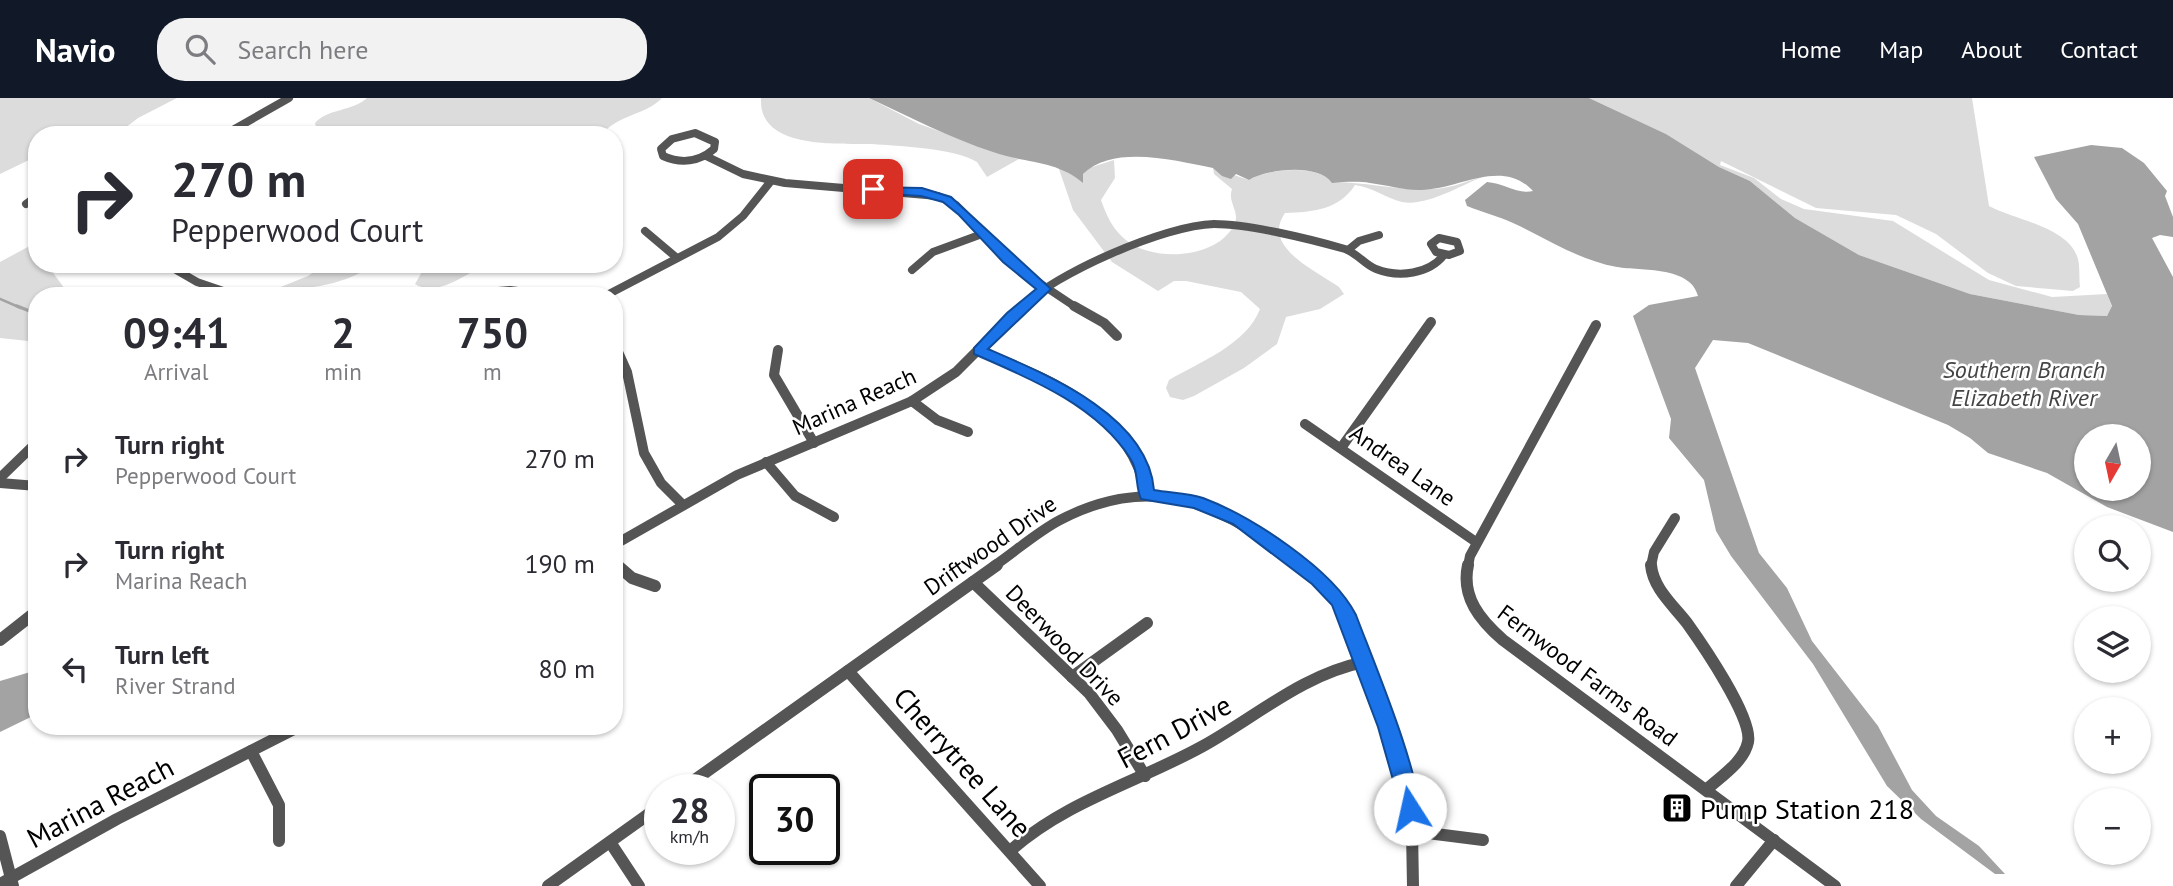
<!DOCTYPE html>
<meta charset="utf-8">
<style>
body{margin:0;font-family:"PT Sans",sans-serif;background:#f2f2f3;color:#2b2b33;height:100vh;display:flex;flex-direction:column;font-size:26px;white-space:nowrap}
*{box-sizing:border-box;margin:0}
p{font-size:23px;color:#7c7c81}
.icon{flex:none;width:38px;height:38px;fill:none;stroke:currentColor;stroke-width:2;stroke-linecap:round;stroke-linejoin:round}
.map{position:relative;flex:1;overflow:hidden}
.drawer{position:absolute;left:28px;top:189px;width:595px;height:448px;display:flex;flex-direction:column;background:#fff;border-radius:28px;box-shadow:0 2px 5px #0004}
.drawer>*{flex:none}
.top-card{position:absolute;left:28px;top:28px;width:595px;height:147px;border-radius:28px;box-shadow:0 2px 5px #0004;background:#fff;color:#2b2b33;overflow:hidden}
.needle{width:46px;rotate:189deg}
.tools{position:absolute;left:2074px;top:326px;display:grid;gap:14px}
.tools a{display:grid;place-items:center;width:77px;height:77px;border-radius:50%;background:#fff;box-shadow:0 2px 5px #0004;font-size:35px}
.speed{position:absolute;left:644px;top:676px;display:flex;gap:14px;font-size:35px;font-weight:700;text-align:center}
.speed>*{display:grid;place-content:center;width:91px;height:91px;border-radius:50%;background:#fff;box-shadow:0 2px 5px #0004;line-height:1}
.speed small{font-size:18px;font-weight:400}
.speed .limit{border:4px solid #111;border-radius:10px;background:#fff;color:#111}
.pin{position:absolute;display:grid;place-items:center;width:60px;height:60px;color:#fff;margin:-30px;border-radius:14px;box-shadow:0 4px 10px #0006}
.me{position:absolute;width:77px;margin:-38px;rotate:350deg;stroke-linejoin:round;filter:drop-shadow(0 0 5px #0008)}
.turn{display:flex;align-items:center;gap:24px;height:147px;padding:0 28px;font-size:32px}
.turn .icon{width:91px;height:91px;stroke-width:2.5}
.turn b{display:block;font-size:49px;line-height:60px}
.eta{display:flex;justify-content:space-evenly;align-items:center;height:119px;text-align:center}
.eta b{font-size:42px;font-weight:700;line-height:49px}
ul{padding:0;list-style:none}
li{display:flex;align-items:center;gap:21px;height:105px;padding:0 28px}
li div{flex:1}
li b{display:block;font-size:26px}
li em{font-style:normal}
header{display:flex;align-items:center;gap:42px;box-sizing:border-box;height:98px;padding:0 35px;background:#111827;color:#fff}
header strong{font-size:33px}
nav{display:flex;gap:38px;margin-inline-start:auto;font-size:24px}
.search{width:490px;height:63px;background:#f2f2f3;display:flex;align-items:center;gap:18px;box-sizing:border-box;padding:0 24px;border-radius:28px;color:#7c7c81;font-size:26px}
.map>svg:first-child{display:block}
.green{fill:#dcdcdc}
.water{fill:#a3a3a3;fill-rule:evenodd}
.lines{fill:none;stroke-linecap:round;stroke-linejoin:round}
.stream-far1{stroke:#a3a3a3;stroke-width:2.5}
.stream{stroke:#a3a3a3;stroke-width:3.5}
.minor-far2{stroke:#555;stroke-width:8}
.minor-far1{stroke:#555;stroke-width:10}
.minor{stroke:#555;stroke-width:12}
.wall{fill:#a9a9a9}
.building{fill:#c4c4c4;stroke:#898989;stroke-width:2}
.route{fill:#1a73e8;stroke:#114b97;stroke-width:2}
.labels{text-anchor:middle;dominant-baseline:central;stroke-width:5;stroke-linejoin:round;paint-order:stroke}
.street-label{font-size:23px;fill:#000;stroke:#fff}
.water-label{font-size:24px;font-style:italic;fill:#444;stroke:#fff}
.near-street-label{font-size:28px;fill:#000;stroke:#fff}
.near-poi-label{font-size:28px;fill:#000;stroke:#fff;text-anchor:start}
</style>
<header>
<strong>Navio</strong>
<div class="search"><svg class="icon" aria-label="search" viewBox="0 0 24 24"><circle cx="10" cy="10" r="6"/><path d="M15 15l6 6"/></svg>Search here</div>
<nav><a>Home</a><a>Map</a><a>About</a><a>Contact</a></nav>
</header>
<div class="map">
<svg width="2173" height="788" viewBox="0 0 2173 788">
<rect width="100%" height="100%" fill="#fff"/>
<g class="green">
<path d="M0,0h177l-39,20 -22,17h-79v26l-8,-1 -29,14z"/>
<path d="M367,0h295c-16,17 -43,16 -61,37h-283l-3,-12c12,-14 38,-12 52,-25z"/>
<path d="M761,0h108l50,26 100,35 -32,18 -10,-15c-23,-14 -78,-16 -105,-18 -34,-1 -114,6 -111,-46z"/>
<path d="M1589,0h383l17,108c26,14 80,21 89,53 2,9 1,20 2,28l-7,4 -57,-5 -28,-13 -52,-39 -40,-19 -80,-7 -95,-47 -1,4 34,13 27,21 23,10 89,12 96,59 63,17 55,-3 5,13 -5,9 -28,-1 -109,-21 -111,-39 -64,-37 -45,-37 -31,-14 -53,-33z"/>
<path d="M1114,62l1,18 -14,22c6,17 12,30 26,41 27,21 90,18 107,-16 7,-13 -7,-22 -2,-36l-18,-15 -1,-6 36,12c18,-11 68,-16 83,2 35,0 68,9 103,7 17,-1 36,-9 52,-14 -24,9 -60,32 -85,27 -16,-4 -30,-15 -47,-17 -16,25 -42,27 -70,28 -24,34 30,57 54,74l5,7 -24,15 -34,8 -9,27 -33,24 -50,28 -11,4 -13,-3 -4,-9 3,-8c31,-18 78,-36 91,-71l-19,-17 -55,-11h-12l-16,10 -46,-29 -39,-52 -15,-44 25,16v-8l6,-6z"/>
<path d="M37,144v22h18l-4,6 19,26h-33v46l-37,-4v-76z"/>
<path d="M325,166h51c-30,20 -67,26 -103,26l35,-14z"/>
<path d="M421,166h67c-22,9 -50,34 -73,20l8,-14z"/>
</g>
<g class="water">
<path d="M869,0h720l77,36 53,33 31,14 45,37 64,37 111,39 109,21 28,1 5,-10 -34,-82 -22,-25 -22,-42 57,-12 31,3 22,15 23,28 -2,5 8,21v20l-13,-2 -8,3 21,39v255l-66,-25 -60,-34 -59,-20 -18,-15 -22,-13 -200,-82 -35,-3 -18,28 64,185 28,35 25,53 66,85 34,64 24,26 43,30 26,28h-10l-74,-55 -34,-33 -74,-122 -82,-108 -15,-25 -12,-51 -35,-42 2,-19 -38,-103 16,-11 49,-9c-7,-30 -57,-25 -81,-29 -39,-7 -69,-28 -104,-44 -15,-7 -31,-11 -46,-17l-2,-6 22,-18c16,1 32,13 46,9 -32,-34 -76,0 -114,-1 -17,0 -32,-5 -49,-7 -12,-2 -26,-1 -38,0 -14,-20 -65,-14 -83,-3l-13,-6 -5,5 -9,-3 -9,-8c-37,-7 -99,-24 -130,6v9c-26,-23 -59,-20 -90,-31 -43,-14 -83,-35 -124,-54zM2086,338h52v52h-52z"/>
<path d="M37,572v44l-37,18v-51z"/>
</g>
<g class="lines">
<path class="stream-far1" d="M0,201l21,9"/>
<path class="stream" d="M17,208l20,8"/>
<g class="minor-far2">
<path d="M695,35l20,9 -1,7c-15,13 -33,15 -51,7l-2,-7 11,-10z"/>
<path d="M224,37l65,-37"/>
<path d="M706,58l37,18 42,9 153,13 18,9 64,65 57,38"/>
<path d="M26,106l11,-8"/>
<path d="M645,133l32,27"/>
<path d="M1439,140l18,4 3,9 -11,4 -13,-3 -5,-8z"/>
<path d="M1348,152l11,-9 20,-6"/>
<path d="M166,166l31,18 41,14"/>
<path d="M912,172l21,-18 49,-18"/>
<path d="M438,198l72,-6 48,6"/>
<path d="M605,198l113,-59 25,-21 28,-35"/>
<path d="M1020,210c34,-34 145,-83 194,-84 35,0 96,15 131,25 12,4 20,16 31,20 23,9 53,5 68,-14"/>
</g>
<g class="minor-far1">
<path d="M1074,208l30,17 13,13"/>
<path d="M614,245l13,29 17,81 17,30 22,22"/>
<path d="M778,252l-4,25 40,68"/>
<path d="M979,253c75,30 149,58 168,144"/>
<path d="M912,303l25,19 31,12"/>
<path d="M1305,326l171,118"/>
<path d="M1341,350l90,-126"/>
<path d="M766,364l29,34 39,21"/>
<path d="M0,380l37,-36"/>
<path d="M0,385l37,3"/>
<path d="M614,447l123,-70 175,-74 44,-29 66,-66"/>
<path d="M614,464l5,4"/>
<path d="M994,468c22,-15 43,-34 66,-46 96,-50 163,-14 241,46"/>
<path d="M1468,468l2,-10 126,-231"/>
<path d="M1651,468l3,-14 21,-34"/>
</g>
<g class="minor">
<path d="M617,467l15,13 23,8"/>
<path d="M1299,467l29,24 20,26 55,160 9,56 1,55"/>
<path d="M1468,467c-7,32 12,55 35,75l332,246"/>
<path d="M1651,467c2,23 22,40 36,58 15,21 66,95 61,119 -4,20 -28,35 -42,48"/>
<path d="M973,484l116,111 28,37 28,46"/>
<path d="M0,542l37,-29"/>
<path d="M848,573l192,215"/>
<path d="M1072,579l75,-54"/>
<path d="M251,653l28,54v36"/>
<path d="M682,691l315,-224"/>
<path d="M1412,733l71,9"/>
<path d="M0,738l13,50"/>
<path d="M610,744l29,44"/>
<path d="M1010,753c56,-50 128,-69 193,-105 54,-30 99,-71 161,-84"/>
<path d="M0,786l117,-65 183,-93"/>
<path d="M548,788l112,-80"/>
<path d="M1736,788l38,-46"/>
</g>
</g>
<path class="wall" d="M1680,699l8,6 -10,12 -8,-5z"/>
<path class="building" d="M1680,699l8,6 -7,8 -8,-6z"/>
<path class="route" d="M869,89l53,1 29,9 100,92 -63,60c60,26 160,67 166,141 16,3 34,3 49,8 48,18 130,71 153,117 12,33 72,175 61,200l-7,3 -7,-3 -25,-88 -46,-122 -20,-21 -79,-60 -39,-16 -53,-9c-6,-13 -2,-28 -11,-41 -34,-53 -101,-80 -156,-104v-6l33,-35 29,-24 -33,-27 -44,-47 -16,-13 -22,-6 -48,-3 -4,-1z"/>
<defs>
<g id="building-square" transform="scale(1.575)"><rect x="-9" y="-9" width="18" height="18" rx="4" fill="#000" stroke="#fff"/><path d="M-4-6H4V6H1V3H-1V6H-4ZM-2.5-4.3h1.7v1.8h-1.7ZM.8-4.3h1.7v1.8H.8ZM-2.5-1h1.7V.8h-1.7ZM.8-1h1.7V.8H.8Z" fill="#fff"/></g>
</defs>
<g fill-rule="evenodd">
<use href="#building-square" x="1677" y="710"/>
</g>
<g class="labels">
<g class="street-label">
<text transform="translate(854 303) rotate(-24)">Marina Reach</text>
<text transform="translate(1403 367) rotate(35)">Andrea Lane</text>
<text transform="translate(990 447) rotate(-35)">Driftwood Drive</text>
<text transform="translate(1065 547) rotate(46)">Deerwood Drive</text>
<text transform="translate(1588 577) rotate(37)">Fernwood Farms Road</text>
</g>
<g class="water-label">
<text x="2024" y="271">Southern Branch<tspan x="2024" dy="28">Elizabeth River</tspan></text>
</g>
<g class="near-street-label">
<text transform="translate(1174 633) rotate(-28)">Fern Drive</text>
<text transform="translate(963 664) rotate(48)">Cherrytree Lane</text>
<text transform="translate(100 704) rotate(-28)">Marina Reach</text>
</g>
<g class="near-poi-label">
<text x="1700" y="710">Pump Station 218</text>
</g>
</g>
</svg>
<div class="tools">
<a><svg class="needle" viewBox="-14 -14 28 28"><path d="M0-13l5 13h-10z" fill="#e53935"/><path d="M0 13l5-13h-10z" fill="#7c7c81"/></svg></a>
<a><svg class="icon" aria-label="search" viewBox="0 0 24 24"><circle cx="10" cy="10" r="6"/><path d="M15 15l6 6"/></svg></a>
<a><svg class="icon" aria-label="layers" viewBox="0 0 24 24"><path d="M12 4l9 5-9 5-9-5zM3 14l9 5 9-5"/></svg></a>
<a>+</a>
<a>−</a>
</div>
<div class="speed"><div>28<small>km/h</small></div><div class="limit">30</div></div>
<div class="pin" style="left:873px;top:91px;background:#d93025"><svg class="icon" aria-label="arrive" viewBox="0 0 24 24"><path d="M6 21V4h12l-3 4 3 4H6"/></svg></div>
<svg class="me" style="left:1410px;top:711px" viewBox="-20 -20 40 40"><circle r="19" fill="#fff"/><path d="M0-13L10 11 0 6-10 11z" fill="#1a73e8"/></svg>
<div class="top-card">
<div class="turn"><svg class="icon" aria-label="right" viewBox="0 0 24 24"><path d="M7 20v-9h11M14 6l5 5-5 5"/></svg><div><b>270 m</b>Pepperwood Court</div></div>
</div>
<section class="drawer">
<div class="eta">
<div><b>09:41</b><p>Arrival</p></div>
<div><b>2</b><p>min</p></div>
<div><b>750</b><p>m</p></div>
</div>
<ul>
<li><svg class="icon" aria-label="right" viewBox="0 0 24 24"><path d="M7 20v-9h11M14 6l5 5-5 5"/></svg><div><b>Turn right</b><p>Pepperwood Court</p></div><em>270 m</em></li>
<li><svg class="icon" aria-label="right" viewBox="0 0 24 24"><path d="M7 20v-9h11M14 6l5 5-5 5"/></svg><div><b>Turn right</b><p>Marina Reach</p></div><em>190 m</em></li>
<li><svg class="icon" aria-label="left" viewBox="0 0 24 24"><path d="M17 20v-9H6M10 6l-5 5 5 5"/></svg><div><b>Turn left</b><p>River Strand</p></div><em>80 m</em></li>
</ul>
</section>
</div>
